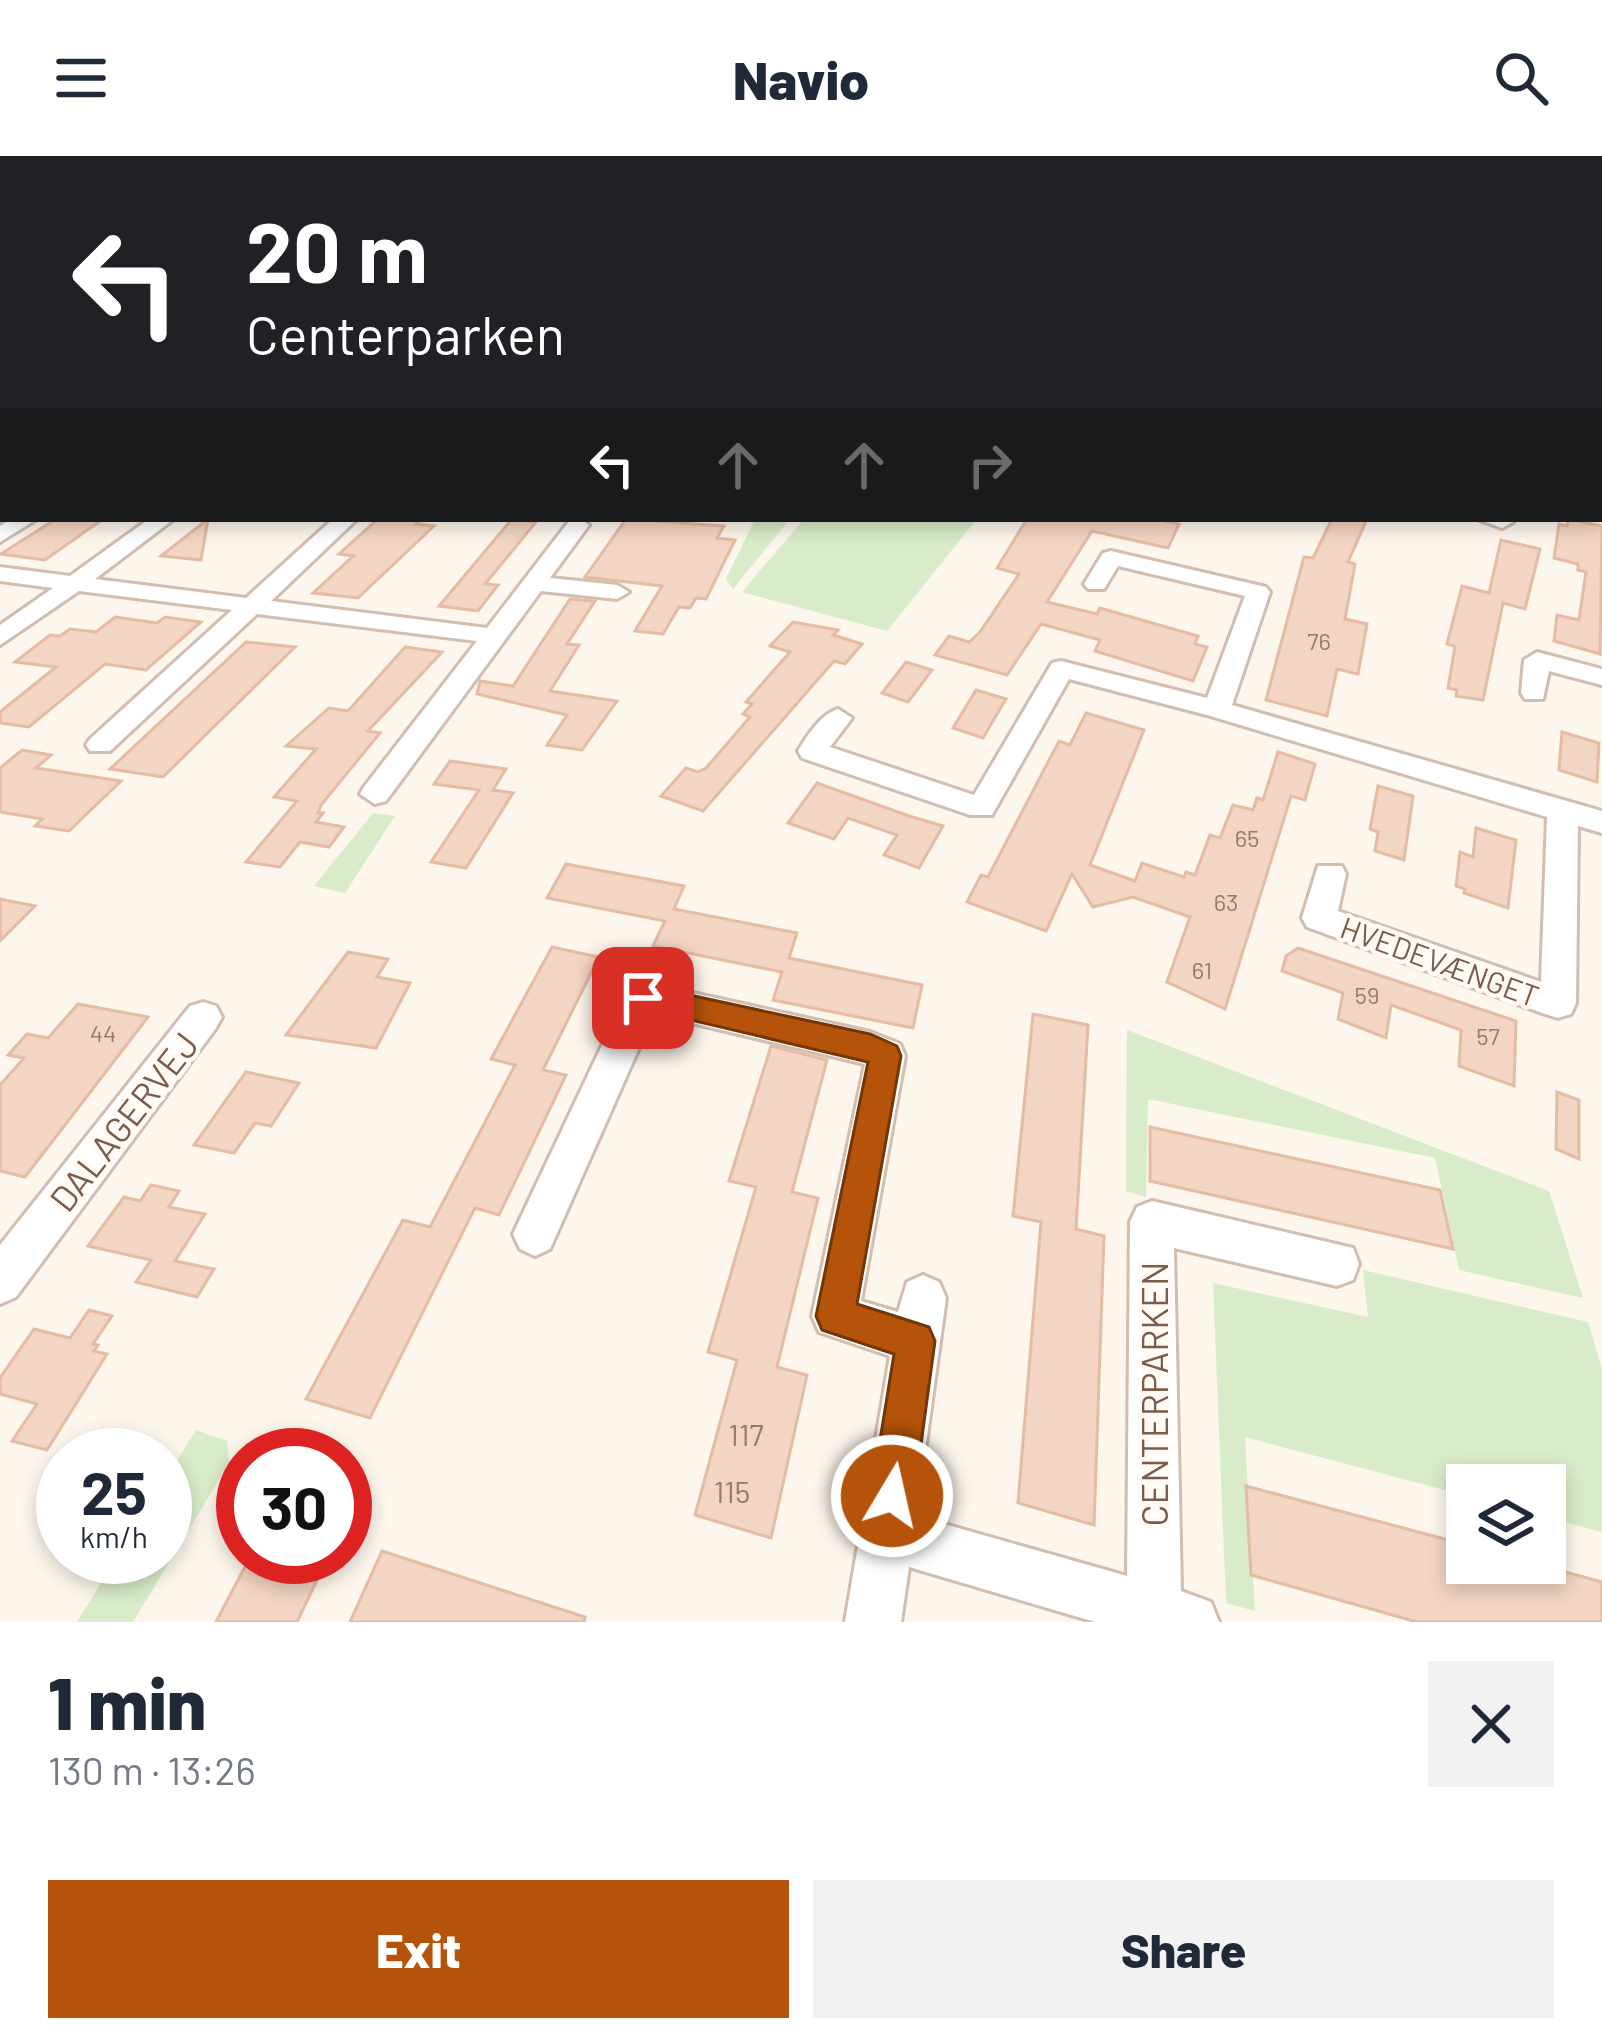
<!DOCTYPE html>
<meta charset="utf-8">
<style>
body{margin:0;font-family:Barlow,sans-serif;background:#f2f2f3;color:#1f2937;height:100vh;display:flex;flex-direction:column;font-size:45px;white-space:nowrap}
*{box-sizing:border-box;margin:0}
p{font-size:39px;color:#747a83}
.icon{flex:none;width:66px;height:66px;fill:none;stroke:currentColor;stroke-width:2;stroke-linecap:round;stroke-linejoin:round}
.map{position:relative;height:1466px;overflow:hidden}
.sheet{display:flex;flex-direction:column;background:#fff;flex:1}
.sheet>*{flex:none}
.banner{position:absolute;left:0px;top:0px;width:1602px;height:366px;box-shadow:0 6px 18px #0003;background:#202124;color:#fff;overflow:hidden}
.controls{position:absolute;left:1446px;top:1308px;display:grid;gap:24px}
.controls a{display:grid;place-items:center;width:120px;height:120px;border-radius:0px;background:#fff;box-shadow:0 6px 18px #0003;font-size:60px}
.speed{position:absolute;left:36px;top:1272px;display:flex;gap:24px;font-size:60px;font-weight:700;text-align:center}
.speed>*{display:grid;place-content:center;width:156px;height:156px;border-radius:50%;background:#fff;box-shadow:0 6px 18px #0003;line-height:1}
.speed small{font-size:30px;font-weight:400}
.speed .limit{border:18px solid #d22;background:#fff;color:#111}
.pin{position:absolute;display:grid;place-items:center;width:102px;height:102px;color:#fff;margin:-51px;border-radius:24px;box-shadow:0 6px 18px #0006}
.me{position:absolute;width:132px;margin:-66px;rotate:9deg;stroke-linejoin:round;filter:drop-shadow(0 0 9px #0008)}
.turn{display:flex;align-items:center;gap:42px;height:252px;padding:0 48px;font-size:54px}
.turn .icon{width:156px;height:156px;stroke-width:2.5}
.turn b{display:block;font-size:84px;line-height:102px}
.lanes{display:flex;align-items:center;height:114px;padding:0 48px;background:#0003;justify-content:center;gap:60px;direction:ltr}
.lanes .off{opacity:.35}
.round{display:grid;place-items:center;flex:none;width:126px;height:126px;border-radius:0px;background:#f2f2f3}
.overview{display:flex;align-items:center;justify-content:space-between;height:204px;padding:0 48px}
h1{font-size:72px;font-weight:800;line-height:90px}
.cta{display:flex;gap:24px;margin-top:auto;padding:24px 48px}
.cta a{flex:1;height:138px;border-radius:0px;background:#b45309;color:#fff;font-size:48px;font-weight:800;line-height:138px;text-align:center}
.cta a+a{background:#f2f2f3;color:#1f2937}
header{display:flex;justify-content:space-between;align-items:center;height:156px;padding:0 48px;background:#fff;font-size:54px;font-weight:800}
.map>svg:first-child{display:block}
.green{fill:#d8ecc9}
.building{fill:#f3d5c3;stroke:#e6bba3;stroke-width:3}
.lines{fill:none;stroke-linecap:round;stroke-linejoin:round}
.street-casing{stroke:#d1beb0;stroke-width:6}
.street{fill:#fff;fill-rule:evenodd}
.route{fill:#b45309;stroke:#753606;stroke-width:3}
.labels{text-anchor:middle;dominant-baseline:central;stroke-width:9;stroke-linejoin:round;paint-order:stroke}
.number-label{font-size:24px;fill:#987a6a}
.street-label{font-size:30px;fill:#7a5c4d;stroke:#fffaf3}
.near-number-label{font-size:30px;fill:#987a6a}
.near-street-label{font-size:36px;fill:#7a5c4d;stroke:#fffaf3}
</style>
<header><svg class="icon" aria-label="menu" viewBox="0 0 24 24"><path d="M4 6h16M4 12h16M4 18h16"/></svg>Navio<svg class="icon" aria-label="search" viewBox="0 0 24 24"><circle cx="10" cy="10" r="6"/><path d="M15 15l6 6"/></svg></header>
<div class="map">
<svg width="1602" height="1466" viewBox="0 0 1602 1466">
<rect width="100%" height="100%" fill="#fdf6ec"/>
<g class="green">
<path d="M755,363h35l-57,70 -7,-10z"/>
<path d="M804,363h173l-90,112 -145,-39z"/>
<path d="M373,657l22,3 -50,77 -31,-7z"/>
<path d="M1127,874l422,161 34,107 -124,-28 -24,-112 -287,-59 -2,98 -20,-6z"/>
<path d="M1363,1114l225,52 14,47v163l-57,-15v-32h-78v11l-222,-59 10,174 -29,-8 -13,-320 155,34z"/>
<path d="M196,1274l31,11 2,22 -96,159h-56l40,-65h48v-77z"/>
</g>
<g class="building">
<path d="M56,363h47l-58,41 -44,-6z"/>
<path d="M208,363l-7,41 -40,-4z"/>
<path d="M378,363h43l-5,5 18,2 -76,72 -45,-5 40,-37 -14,-2z"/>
<path d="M512,363l24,3 -51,62 13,1 -20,26 -39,-5z"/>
<path d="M626,363l98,7 -7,12 18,2 -29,59 -10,-1 -6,10 -11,-1 -16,27 -28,-3 27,-45 -77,-9z"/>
<path d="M1027,363h128l24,5 -11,24 -76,-17 -45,71 50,12 3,-6 98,28 -3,8 12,3 -14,34 -98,-30 5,-11 -59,-16 -34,51 -72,-20 14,-19 20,6 11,-10 39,-58 -22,-6z"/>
<path d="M1332,363h35l-19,43 7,2 -10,55 22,5 -9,50 -21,-5 -10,47 -61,-16 38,-143 9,1z"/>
<path d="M1568,363l34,7 -2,128 -46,-13 3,-26 22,5 7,-48 -8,-2v-6l-24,-6 5,-34 8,2z"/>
<path d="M1501,384l39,9 -15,60 -22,-6 -20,97 -27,-4 1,-6 -9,-2 7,-42 -8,-2 15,-58 27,7z"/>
<path d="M570,443l25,2 -28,43 12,1 -29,46 67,10 -35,49 -35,-5 20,-30 -90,-21 3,-13 33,5z"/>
<path d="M115,461l42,6 8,-6 36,5 -55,48 -41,-6 -76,63 -29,-4v-11l56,-45 -41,-5 35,-27 10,1 10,-7 26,3z"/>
<path d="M793,466l45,8 -5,5 29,9 -17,20 -11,-3 -131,150 -42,-15 25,-28 12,4 8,-4 44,-51 -7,-3 9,-10 -6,-2 44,-50 -20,-6z"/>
<path d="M246,486l49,5 -132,130 -53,-8z"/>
<path d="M405,491l37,5 -74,79 12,2 -59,72 -3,8h5l-7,9 28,5 -15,20 -29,-5 -20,25 -34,-5 51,-61 -23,-4 42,-48 -30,-3 43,-38 19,3z"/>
<path d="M906,506l26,8 -24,32 -26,-9z"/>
<path d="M976,534l30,9 -23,39 -30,-10z"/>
<path d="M1086,557l58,17 -54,135 45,16 7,-18 42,14 2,-5 9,3 15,-40 10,3 13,-33 20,5 4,-12 6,2 15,-48 37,12 -10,36 -14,-4 -66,213 -58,-27 23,-65 -57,-20 -40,10 -21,-33 -26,57 -79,-29 14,-27 7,2 71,-136 11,4z"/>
<path d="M1562,576l37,11 -2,39 -38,-12z"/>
<path d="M22,594l29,5 -15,13 85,13 -52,50 -34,-5 7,-7 -42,-7v-44z"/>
<path d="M450,605l56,8 -13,21 20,3 -47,75 -35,-6 48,-72 -45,-6z"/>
<path d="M817,627l92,33 34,10 -24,42 -35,-13 13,-20 -49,-17 -14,21 -46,-16z"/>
<path d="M1378,630l35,10 -9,64 -29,-9 3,-19 -8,-3z"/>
<path d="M1476,672l40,12 -8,68 -44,-15 1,-4 -9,-3 4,-34 13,5z"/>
<path d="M566,708l118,22 -10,23 123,24 -8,25 133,27 -9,43 -140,-28 9,-28 -129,-26 12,-25 -118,-23z"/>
<path d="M0,743l35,7 -35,35z"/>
<path d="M552,791l47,10 -56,113 23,5 -67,140 -24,-7 -105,210 -64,-19 97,-179 27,7 85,-162 -24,-6z"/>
<path d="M1298,792l218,73 -2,65 -55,-20 2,-36 -70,-25 -5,33 -48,-19 5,-26 -61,-22 4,-15z"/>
<path d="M348,796l40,7 -11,18 33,6 -34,65 -90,-13z"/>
<path d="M78,848l70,13 -123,160 -25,-6v-86l24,-27 -16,-3 19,-21 21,4z"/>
<path d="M1033,858l55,11 -12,204 28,7 -10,289 -76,-22 23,-281 -28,-6z"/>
<path d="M771,890l56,14 -35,132 26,6 -41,169 30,8 -36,163 -76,-23 42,-155 -29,-8 48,-165 -27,-6z"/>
<path d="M246,916l53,11 -28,43 -16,-3 -21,30 -40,-8z"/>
<path d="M1557,936l22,8v59l-23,-10z"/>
<path d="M1150,971l290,63 13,59 -303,-68z"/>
<path d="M151,1029l28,6 -10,16 36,7 -30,47 39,8 -17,28 -61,-15 15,-22 -63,-14 36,-49 16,4z"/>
<path d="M89,1154l23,6 -19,28 5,1 -4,6 13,3 -60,96 -35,-9 25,-37 -37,-10v-16l34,-49 36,9z"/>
<path d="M1246,1330l221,59v18h66l69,19v40h-185l-166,-47z"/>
<path d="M382,1395l203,66 -1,5h-234z"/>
<path d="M250,1401h78l-31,65h-81z"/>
</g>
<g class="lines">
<g class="street-casing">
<g id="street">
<path d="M1599,155h3v10l-3,-1z"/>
<path d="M1599,190l3,1v10l-3,-1z"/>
<path d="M0,191l3,1v10l-3,-1z"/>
<path d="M1599,218l3,1v10l-3,-1z"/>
<path d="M1599,328l3,1v12l-3,-1z"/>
<path d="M11,363h26l-37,23v-16z"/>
<path d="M149,363h25l-79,60 151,19 87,-79h24l-86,82 216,27 83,-108 10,-1 9,6 -39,53 67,7 12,7 -12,7 -76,-8 -155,210 -11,3 -15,-10 4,-7 113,-146 -220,-27 -147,137h-20l-4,-6 4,-6 142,-129 -153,-19 -79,54v-20l53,-37 -53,-7v-14l70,9z"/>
<path d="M1477,363h34l2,3 -11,6z"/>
<path d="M1111,395l155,36 4,5 -38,113 370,106v22l-24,-7 -2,177 -5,11 -13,4 -13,-4 -238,-87 -5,-9 16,-52h24l4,8 -8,37 203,71 6,-165 -340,-102 -138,-36 -77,136h-22l-168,-57 -4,-7c9,-15 23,-37 40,-42l14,9 -22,29 144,48 78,-132 9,-2 146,37 38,-102 -127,-30 -14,23h-16l-4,-5 19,-31z"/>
<path d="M1537,496l65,17v16l-53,-14 -6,28h-18l-4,-6 3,-33z"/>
<path d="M643,826l227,50 30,12 5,12 -44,245 37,11 9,-30 16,-7 16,7 7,16 -30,218 211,60 3,-354 7,-15 15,-6 201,47 6,16 -6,16 -16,6 -163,-38 7,343 30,11 8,20h-124l-186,-55 -8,55h-56l45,-266 -71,-24 -7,-16 53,-252 -211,-50 -104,235 -15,7 -15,-7 -7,-15 117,-248z"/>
<path d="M203,846l13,4 6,11 -6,11 -200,269 -16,7v-59l190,-239z"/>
</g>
</g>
<use href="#street" class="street"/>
</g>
<linearGradient id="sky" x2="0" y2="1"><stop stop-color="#97c7e8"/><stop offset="0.43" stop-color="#fefbf6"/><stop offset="1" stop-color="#fefbf6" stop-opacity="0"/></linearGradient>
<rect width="1602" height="359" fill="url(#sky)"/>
<path class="route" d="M643,829l227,49 27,12 4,10 -44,248 72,23 6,14 -21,155 -7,15 -15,6 -15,-6 -6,-15 23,-142 -72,-24 -6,-14 52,-254 -236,-56 -4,-8 4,-9z"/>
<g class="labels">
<g class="number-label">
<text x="1319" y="484">76</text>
<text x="1247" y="681">65</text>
<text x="1226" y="745">63</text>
<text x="1202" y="813">61</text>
<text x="1367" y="838">59</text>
<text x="103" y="876">44</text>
<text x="1488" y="879">57</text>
</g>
<g class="street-label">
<text transform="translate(1440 805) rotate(20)">HVEDEVÆNGET</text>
</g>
<g class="near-number-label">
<text x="746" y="1278">117</text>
<text x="732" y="1335">115</text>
</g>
<g class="near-street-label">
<text transform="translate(123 965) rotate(-52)">DALAGERVEJ</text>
<text transform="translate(1153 1238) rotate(-90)">CENTERPARKEN</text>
</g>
</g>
</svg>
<div class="controls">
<a><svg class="icon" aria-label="layers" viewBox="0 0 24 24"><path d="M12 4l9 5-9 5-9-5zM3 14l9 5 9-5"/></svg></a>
</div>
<div class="speed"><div>25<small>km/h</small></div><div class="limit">30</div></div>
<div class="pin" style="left:643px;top:842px;background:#d93025"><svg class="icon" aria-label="arrive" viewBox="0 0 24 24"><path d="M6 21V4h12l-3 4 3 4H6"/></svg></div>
<svg class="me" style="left:892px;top:1340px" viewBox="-20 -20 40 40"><circle r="17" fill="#b45309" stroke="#fff" stroke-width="3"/><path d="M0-11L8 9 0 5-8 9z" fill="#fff"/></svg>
<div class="banner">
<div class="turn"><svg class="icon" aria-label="left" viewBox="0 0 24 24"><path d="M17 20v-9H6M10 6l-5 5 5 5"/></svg><div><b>20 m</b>Centerparken</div></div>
<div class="lanes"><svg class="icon" aria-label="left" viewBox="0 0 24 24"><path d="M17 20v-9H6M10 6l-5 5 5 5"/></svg><svg class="icon off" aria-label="ahead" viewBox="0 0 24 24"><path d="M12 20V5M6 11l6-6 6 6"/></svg><svg class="icon off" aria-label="ahead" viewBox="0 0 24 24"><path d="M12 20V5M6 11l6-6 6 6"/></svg><svg class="icon off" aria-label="right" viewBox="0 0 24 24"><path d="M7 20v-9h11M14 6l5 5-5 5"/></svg></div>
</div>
</div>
<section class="sheet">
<div class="overview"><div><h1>1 min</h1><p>130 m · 13:26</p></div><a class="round"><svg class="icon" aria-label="close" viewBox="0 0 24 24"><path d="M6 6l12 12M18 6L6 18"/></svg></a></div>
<div class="cta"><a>Exit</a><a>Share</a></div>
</section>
